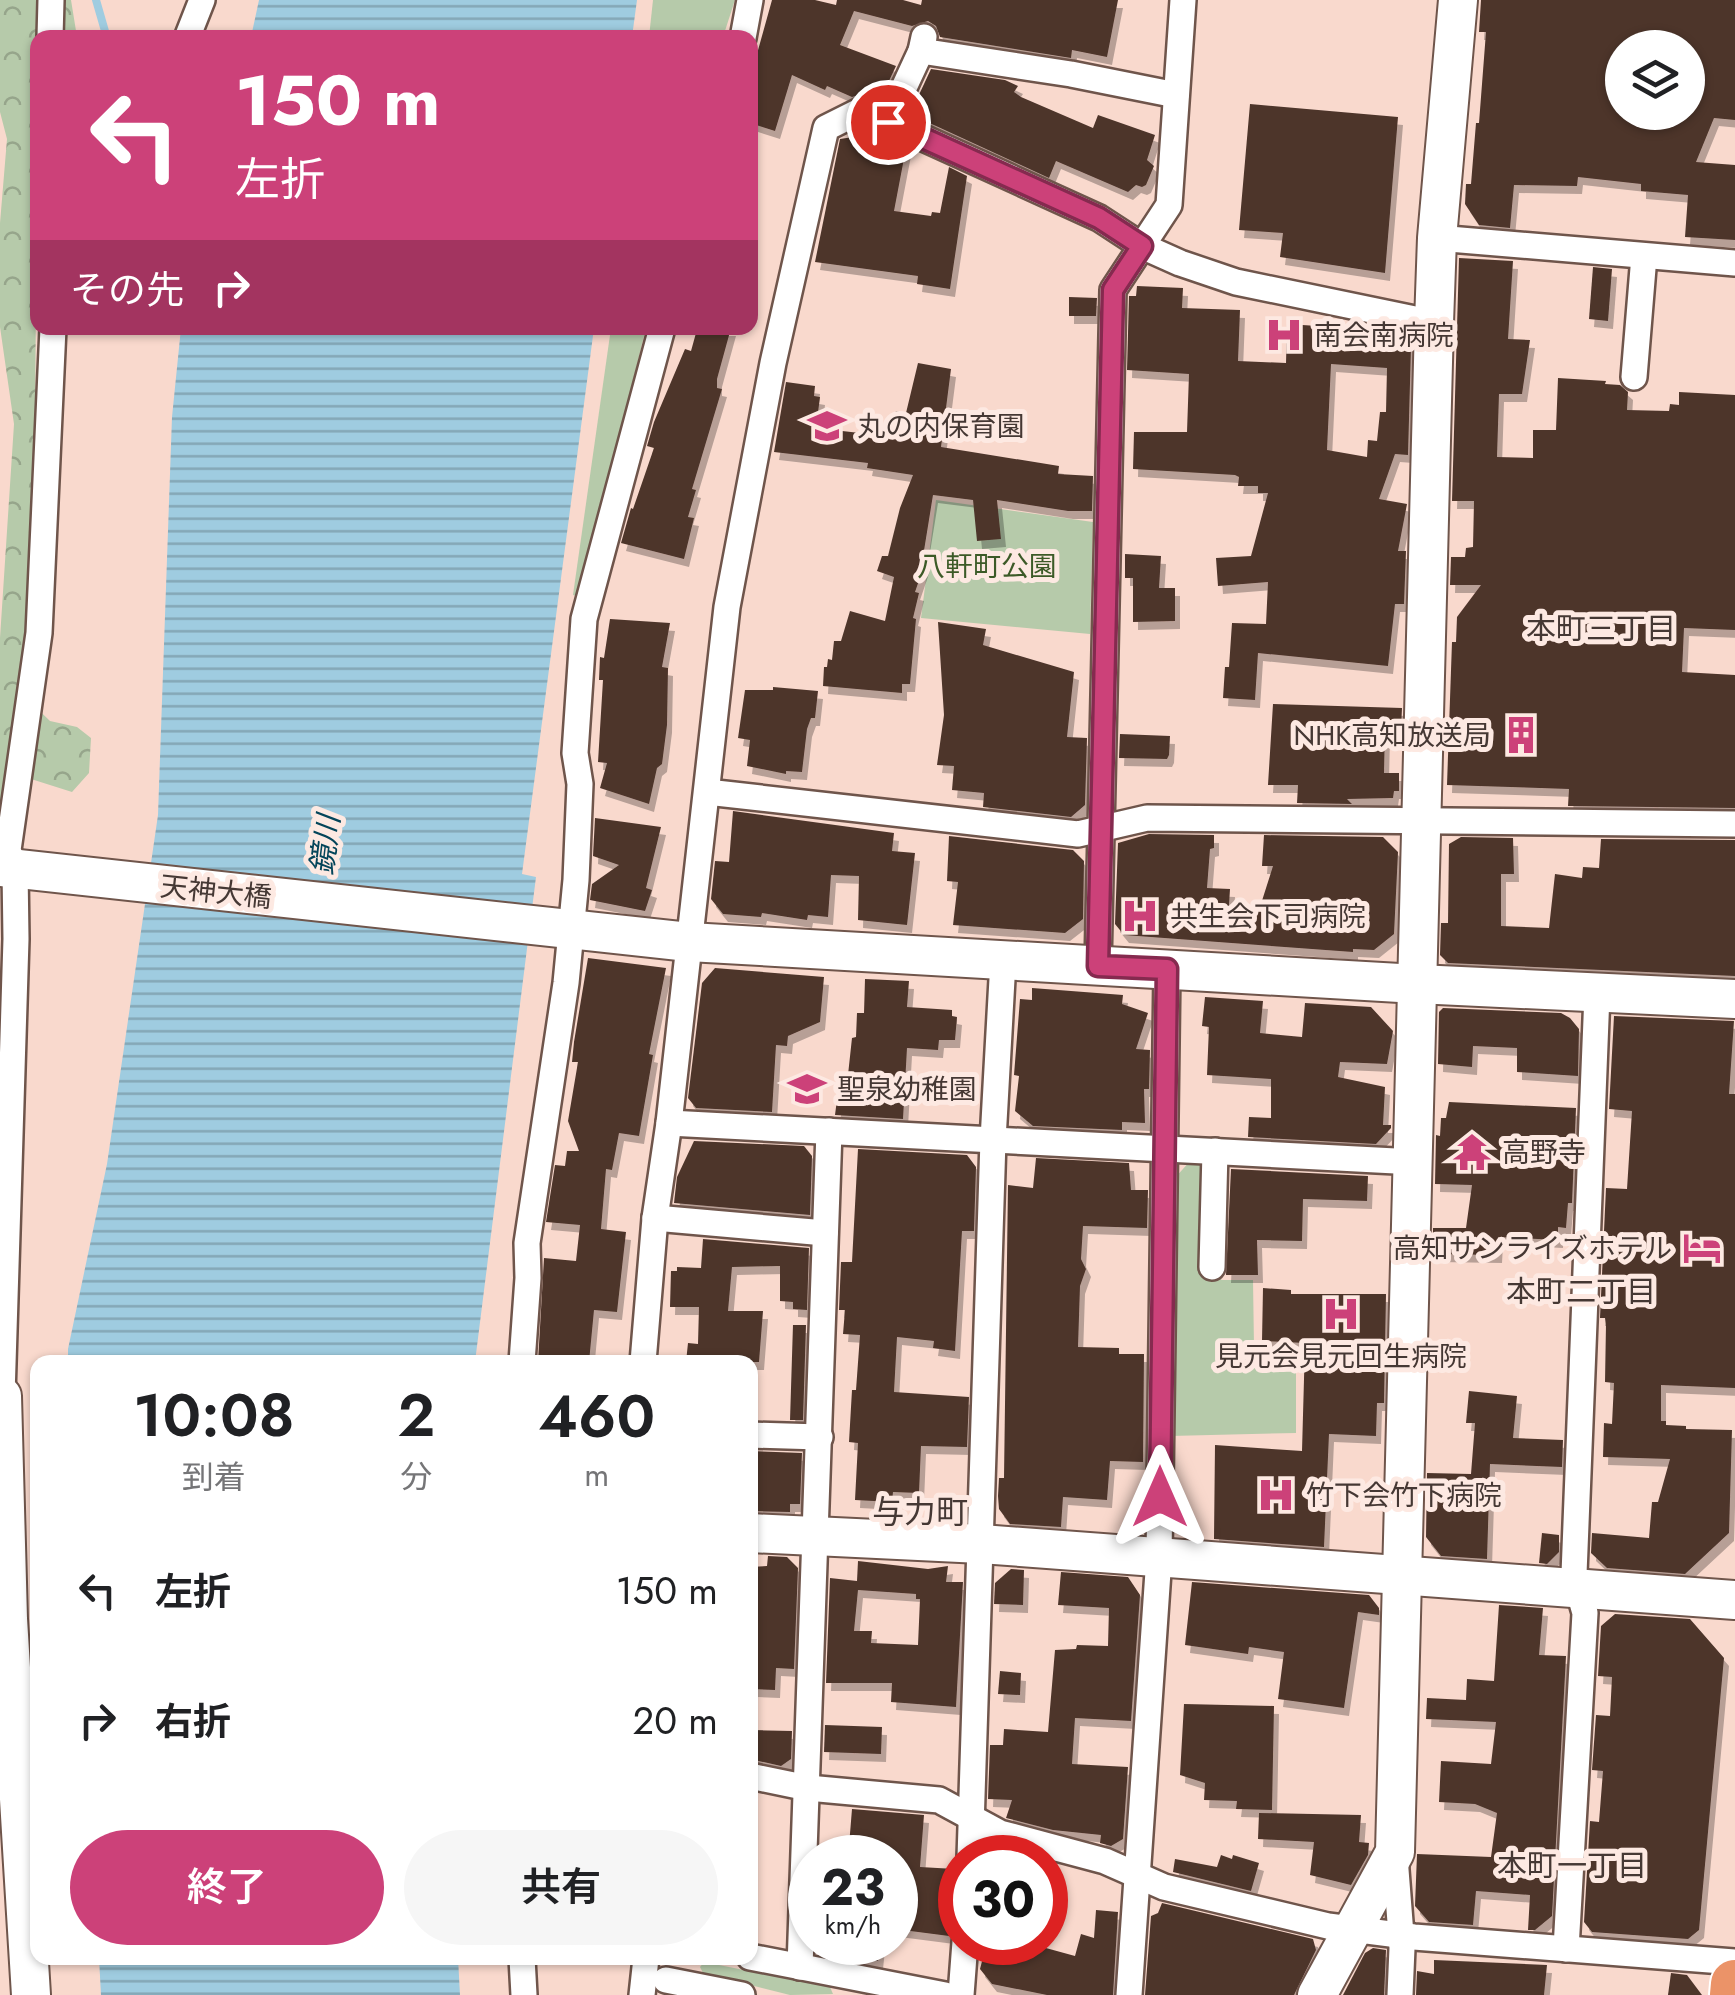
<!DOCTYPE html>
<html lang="ja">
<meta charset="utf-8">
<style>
body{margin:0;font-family:Jost,"Noto Sans JP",sans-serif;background:#f6f6f6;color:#202124;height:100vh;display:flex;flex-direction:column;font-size:38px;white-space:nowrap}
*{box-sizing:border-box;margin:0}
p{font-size:32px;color:#757577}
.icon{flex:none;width:55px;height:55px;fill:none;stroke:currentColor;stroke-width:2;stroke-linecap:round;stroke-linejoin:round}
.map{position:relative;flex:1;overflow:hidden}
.sheet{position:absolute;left:30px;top:1355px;width:728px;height:610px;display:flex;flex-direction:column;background:#fff;border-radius:20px;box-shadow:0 2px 8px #0004}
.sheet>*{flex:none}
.banner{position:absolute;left:30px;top:30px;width:728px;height:305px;border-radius:20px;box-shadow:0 2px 8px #0004;background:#cc4179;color:#fff;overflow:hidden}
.fabs{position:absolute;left:1605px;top:30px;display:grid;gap:20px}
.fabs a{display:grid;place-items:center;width:100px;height:100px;border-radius:50%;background:#fff;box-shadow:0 2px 8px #0004;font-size:50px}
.speed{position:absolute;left:788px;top:1835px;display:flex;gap:20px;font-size:50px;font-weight:700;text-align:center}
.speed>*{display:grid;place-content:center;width:130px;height:130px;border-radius:50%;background:#fff;box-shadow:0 2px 8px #0004;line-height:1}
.speed small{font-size:25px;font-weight:400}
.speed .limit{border:15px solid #d22;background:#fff;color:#111}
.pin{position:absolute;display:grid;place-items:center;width:85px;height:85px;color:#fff;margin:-42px;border:5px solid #fff;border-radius:50%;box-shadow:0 2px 10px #0007}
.me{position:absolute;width:110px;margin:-55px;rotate:0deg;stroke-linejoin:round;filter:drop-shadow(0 0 8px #0008)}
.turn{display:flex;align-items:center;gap:35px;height:210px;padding:0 40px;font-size:45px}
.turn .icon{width:130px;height:130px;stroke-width:2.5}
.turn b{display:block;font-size:70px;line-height:85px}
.then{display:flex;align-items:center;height:95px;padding:0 40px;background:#0003;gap:20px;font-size:38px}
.eta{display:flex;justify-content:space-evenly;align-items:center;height:170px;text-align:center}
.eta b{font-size:60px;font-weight:600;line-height:70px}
.button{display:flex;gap:20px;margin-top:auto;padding:20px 40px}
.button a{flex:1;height:115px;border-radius:60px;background:#cc4179;color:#fff;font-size:40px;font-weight:600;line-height:115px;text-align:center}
.button a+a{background:#f6f6f6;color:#202124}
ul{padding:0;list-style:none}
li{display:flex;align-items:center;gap:30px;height:130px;padding:0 40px}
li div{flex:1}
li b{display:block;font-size:38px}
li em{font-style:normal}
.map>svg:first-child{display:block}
.forest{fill:url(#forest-crowns)}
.park{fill:#b6caaa}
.water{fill:url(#water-rules)}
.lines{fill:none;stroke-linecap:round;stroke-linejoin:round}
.stream{stroke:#9fcce0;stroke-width:8}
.building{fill:#4d352b;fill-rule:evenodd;filter:url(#shadow)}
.street-casing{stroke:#6f554b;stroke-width:30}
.secondary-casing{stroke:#6f554b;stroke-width:42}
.highway-casing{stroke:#fff;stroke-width:52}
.street{stroke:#fff;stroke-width:25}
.secondary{stroke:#fff;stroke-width:38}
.highway{stroke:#eb9368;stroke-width:48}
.route-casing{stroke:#852a4f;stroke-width:25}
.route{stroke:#cc4179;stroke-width:18}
.labels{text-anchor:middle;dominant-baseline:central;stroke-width:10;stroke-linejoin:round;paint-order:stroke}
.poi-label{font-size:28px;fill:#453834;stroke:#fde9e2;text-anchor:start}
.park-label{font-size:28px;fill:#3c5a27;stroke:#fde9e2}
.street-label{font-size:28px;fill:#453834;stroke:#fde9e2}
.neighbourhood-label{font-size:30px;fill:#453834;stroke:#fde9e2}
.water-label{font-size:30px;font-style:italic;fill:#04455a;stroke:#fde9e2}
.quarter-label{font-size:32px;fill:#453834;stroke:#fde9e2}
</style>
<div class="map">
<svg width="1735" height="1995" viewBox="0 0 1735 1995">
<defs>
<pattern id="forest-crowns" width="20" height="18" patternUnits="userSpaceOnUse" patternTransform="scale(2.5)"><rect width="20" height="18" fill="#b6caaa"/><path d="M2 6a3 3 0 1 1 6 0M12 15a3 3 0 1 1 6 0" fill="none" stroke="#96a58b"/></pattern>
<pattern id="water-rules" width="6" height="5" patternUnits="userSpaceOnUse" patternTransform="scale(2.5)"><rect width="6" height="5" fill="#9fcce0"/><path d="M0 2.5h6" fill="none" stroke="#83a7b6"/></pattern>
<filter id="shadow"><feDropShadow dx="5" dy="8" stdDeviation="0" flood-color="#0004"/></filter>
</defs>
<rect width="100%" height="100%" fill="#f9d9cd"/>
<path class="forest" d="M0,0h71l6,37 -39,1 -4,515 -16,137 32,31 27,6 14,11 -2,35 -17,19 -41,-13 -14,43 -17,4v-188l14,-214 -14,-97v-104l7,-84 -7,-27z"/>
<g class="park">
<path d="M653,0h82l-12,37h-74z"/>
<path d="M611,328h35l-66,269 -7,-2z"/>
<path d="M936,500l157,22 -3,112 -169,-16z"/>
<path d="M1192,1159l15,1 -5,106 20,14h31l1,67 42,1v85l-126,3 3,-256z"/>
<path d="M704,1962l126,25 3,7 -43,1 -87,-22 -3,-6z"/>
</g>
<g class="water">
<path d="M259,0h378l-5,37h-381z"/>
<path d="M181,328h413l-72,546 14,3 -61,485h-407v-13l39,-185 51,-349 14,-398z"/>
<path d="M99,1958h359l2,37h-359z"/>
</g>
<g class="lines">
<path class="stream" d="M96,0l11,38"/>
</g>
<g class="building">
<path d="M772,0h43l21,5 1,-5h66l18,5 1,-5h196l-11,57 -35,-7 -1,8 -131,-21 -4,-11 -8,-5 -16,5 -58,-15 -14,34 56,21 -16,34 -17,-6 -11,3 -25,-11 -2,4 -33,-15 -17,56 -25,-8v-34l8,-27 -3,-1z"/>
<path d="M1481,0h254v120l-21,-2 -18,44 39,3v75l-50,-3 3,-42 -47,-4v-7l-63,-7 -1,9 -63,-1 -4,43 -31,-3 -14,-21 1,-20h5l5,-61h3l7,-91h-7zM1622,48h66v64h-66z"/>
<path d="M931,69l74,11 13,6 -4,6 7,5 72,31 5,-13 57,20 -8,25 7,6 -8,19 -4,2 -6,-2 -8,7 -72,-31 -7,17 -139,-64z"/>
<path d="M1250,104l148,13 -13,156 -105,-16 3,-24 -44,-3z"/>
<path d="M862,128l44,20 -12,63 37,5 1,-4 8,1 9,-46 18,9 -17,113 -33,-5 1,-8 -103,-14 25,-123 13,-2z"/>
<path d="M1459,258l54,3 -5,78 22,1 -8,54h-23l-2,63 36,1v-28h23l2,-52 48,3 -1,3 15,1 8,7 -1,18 42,1 1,-7 9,1v-13l56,3v235l-51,-2 -2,44 53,3v133l-167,-2 1,-17 -122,-4 5,-143h4l1,-25 24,-32h-31l1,-28h14l1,-9 7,-1 1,-46h-22z"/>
<path d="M1593,267l19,2 -4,52 -19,-2z"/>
<path d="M1137,286l46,2 -1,20 58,2 -2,51 48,2 1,-39 107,7 17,16 -3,108 -13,-1 -16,45 28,5 -9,47h8l-2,53h-9l-7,62 -130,-13 -3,47 -32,-2 2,-31h4l3,-44 34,1 2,-42 -50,4 -2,-28 35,-2 17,-63h-10v-7h-20l1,-9 -4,-2 -102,-6 1,-37h53l2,-58 -62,-4 2,-74h7zM1331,364l56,4 -1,44h-6l-3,29 -9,-1 -1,17 -40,-7z"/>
<path d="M1069,297l28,1 -1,18h-27z"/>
<path d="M702,328h29l-14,51v9l5,1 -30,100 4,1 -8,27 6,1 -10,41 -63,-16 10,-35 2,1 21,-61 -7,-2 7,-24 31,-73 6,2 5,-18 4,1z"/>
<path d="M918,363l33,6 -10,78 118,19 -1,8 35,2 -1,35h-24l-71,-11 4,39 -24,2 -4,-41 -40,-5 -11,68h3l-10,29 4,1 -6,25 3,1 -6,65h-8v9l-79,-7 1,-19h3l1,-8 4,1 2,-19h7l9,-30 35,10 9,-44 -17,-6 5,-15h6l12,-48 13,-33 -46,-7 1,-5 -94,-11 12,-70 29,4 -1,10 6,1 -4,31 70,8 10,-25 10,2z"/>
<path d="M1125,554l36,2 -2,32h16v33l-42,1v-44h-8z"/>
<path d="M610,619l60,4 -8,44 6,1 -1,57 -5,39 -5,4 -8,36 -49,-16 7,-25 -9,-1 5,-82h-4l1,-23 4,1z"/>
<path d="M938,622l48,7 -3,16 91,27 -7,65 20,1 -2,67 -14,12 -88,-10 1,-14 -32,-3 2,-24 -17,-1 7,-50z"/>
<path d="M773,687l45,4 -3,27h-4l-4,11 -5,43 -16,-1v3l-39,-8 3,-26 -12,-2 7,-48h28z"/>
<path d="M1273,704l129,4 -1,21 -16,-1 -1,45h15v18h-5l-1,7 -46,1 5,5 -55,-1 1,-18h-30z"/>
<path d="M1120,734l50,2 -1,19 -2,4 -48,-1z"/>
<path d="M733,811l161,22 -2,18 23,2 -8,72 -49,-5 1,-44 -28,-1 -3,42 -20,-2 -1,5 -45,-7 -1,4 -38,-3 -12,-15 4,-38 14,1z"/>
<path d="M595,818l66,9 -15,61 6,2 -7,21 -55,-11 2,-16 27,-19 -26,-9z"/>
<path d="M1149,834l65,1v13l-4,1 -3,39 23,1 -1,16 31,2 13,-41h-11l2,-31 119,2 15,15 -4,82 -20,16 -21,-1v3l-229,-17 -9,-11 3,-81z"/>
<path d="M949,836l124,14 11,11 -1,58 -18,14 -112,-8 5,-43 -11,-1z"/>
<path d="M1461,837l52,1 1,36h-13v52l48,2 6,-54 27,4 1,-11 16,1 2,-29 134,1v136l-287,-13 -8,-8 1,-32h7l1,-79z"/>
<path d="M588,958l78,10 -17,86 4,1 -14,81 -20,-3 -7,37 -6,-1 -5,60 25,3 -9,80 -23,-2 -5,52h-51l6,-104 32,3 4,-36 -34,-3 9,-57 10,1 2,-15h12l-11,-30 10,-59h-6l2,-20z"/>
<path d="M715,968l109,9 -4,45 -32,14 -1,10 -11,-1 -4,67 -76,-4 -8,-10 14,-115z"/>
<path d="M865,979l44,2 -2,26 45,3v6l5,1 -2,23h-16l-1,10 -31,-2 -4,71 -68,-4 4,-31h8l5,-46 4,-1 1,-24h7z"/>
<path d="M1032,988l91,7 -1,9 26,9 -12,36 14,1 -1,39h-5l1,34 -23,-1v8l-89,-4 -18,-15 4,-35 -5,-1 6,-76 12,1z"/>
<path d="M1205,997l58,4 -3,32 42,4 3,-34 66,4 22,24 -6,33 -47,-2 -2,15 47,10 -2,38h8v3l-15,16 -128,-7 1,-20 22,1v-39l-64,-4 2,-48 -7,-1z"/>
<path d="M1443,1008l118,5 9,5 9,11 -1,47 -61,-4v-24l-44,-2 -1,21 -34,-3 1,-52z"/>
<path d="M1614,1016l120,5 -5,73h6v294l-74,-3v36h5v4l20,1v3l46,1 -3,103 -44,41 -78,-6 -16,-15 1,-20 57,5 3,-36h6l12,-43 -67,-2 1,-34 8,1 2,-41 -9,-1 1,-58 -1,-6h-5l6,-130 21,1 5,-78 -23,-2z"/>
<path d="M1449,1102l127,6 -4,95h-4l-2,25 -8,-1v13l-60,-3 -1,18 -64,-1v-26h33l6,-43 -37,-1 1,-49 4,1 1,-18h5z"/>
<path d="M694,1141l110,5 8,10 -2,59 -136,-12 3,-26z"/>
<path d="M858,1149l109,6 9,12 -2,64h-12l-7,120 -22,-3 1,-7 -37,-4 -3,55 75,5 -2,50 -46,-1 -2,47 -26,-1 -1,10 -37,-2 3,-57 -9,-1 3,-52h4l4,-55 -17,-1 2,-24h-6l2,-48h11z"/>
<path d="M1036,1158l93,5 2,27h17l-1,38 -64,-2 -2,33 5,10 -6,17 -2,61 41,1v6h25l-1,108 -33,-1 -3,39 -44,-3 -2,30 -51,-3 -11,-15 -1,-13 1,-18h5l4,-293 25,3z"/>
<path d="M1231,1169l137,7 -1,25 -64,-2 -1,42 -45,-1 1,35h-32z"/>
<path d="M703,1239l106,9 -2,62 -14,-1v-7l-13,-1v-35l-48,1 -4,44h35l-4,51h-73l2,-19 10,1 1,-37h-29l1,-36h6v-4l24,1z"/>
<path d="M1263,1288l28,2v4h95l-2,109h-7l-1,33 -47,-2 -5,113 -110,-8 1,-94 87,6 3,-108 -43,-2z"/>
<path d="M793,1325h13l-3,95h-13z"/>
<path d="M1469,1391l48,5 -4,42 50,2 -1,27 -72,-3 -3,95 -46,-3 -15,-19 1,-64 44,1 4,-51h-9z"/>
<path d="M750,1451l52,2 -2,51h-10v8l-40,-1z"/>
<path d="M1542,1533l17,2v17l-12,12 -8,-1z"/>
<path d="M768,1556l19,1 11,11 -4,101 -18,-1 -1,22 -23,-1 3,-69h-5v-53l17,-1z"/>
<path d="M858,1561l70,8 20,-3 -2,16h17l-7,125 -65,-5 1,-19h-66l4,-105 27,3zM858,1590l58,4v5h4l-2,46 -47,-2 1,-12h-18z"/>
<path d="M1011,1569l13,1 -1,35 -29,-1 1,-21z"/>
<path d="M1061,1572l67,5 12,18 -9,126 -56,-3 -3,46 56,3 -5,72 -12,7 -11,-3 1,-8 -48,-5 -47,-12 6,-18 -24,-1 2,-54h13l1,-16 44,3 7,-82 21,-1 1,-4 31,1 1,-38 -51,-3z"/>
<path d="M1192,1582l177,13 10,13v7l-21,-3 -14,96 -66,-9 6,-47 -35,-5 -1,7 -63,-9z"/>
<path d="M1499,1605l44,3 -4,47 27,1 -14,260 -17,14h-7l2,-35 -54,-4 -3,34 -44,-3 -14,-16 2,-52 74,3 6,-44 -22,-9 -36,-2 2,-41 50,3 5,-42 -70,-3 1,-21 39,2 1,-21 27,2z"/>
<path d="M1615,1614l75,5 34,39 -25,272 -11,9 -96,-7 -8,-10 6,-101 9,1 4,-51 -11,-1 4,-55 14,1 2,-39 -14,-1 3,-50z"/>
<path d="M1000,1671l21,2 -1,22 -22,-1z"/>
<path d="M1184,1704l90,2 -2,104 -36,-1 1,-8 -33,-1 1,-17 -25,-8z"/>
<path d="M825,1725l57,2 -1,27 -57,-2z"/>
<path d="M750,1730l42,1 -1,28 -10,7 -31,-7z"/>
<path d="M852,1809l72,6 -4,52 35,2 -6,67 -54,-7v-71h-47z"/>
<path d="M1259,1813l102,2 -2,27 10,1 -1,12 -17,30 -41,-10 4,-33 -56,-3z"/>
<path d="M1221,1855l11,4 1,-4 26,8 -8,28 -78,-19 2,-13 42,8z"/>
<path d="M1162,1903l151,36 3,11 -22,45h-149l6,-79 7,-3z"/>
<path d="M1096,1910l22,2 -5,83h-66l-55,-11 -12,-15 7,-27h37l51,14 6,-22 13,4z"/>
<path d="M822,1942h58l-2,19 -56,-7z"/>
<path d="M1373,1948l13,2 -2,45h-41l22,-42z"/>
<path d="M1434,1960l113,5 -3,30h-128l1,-24 17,3z"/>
<path d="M1671,1973l16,2 15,20h-34z"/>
</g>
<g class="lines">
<g class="street-casing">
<g id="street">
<path d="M50,38l1,-38"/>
<path d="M187,38l15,-38"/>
<path d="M743,38l7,-38"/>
<path d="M921,51l150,23 105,21"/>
<path d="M888,122l33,-71 3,-14"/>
<path d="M1437,238l298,25"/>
<path d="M1634,377l10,-121"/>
<path d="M707,792l371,42 69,-16 588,6"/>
<path d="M1098,966l15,-676 56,-85 14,-205"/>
<path d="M669,1123l746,39"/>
<path d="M655,1218l170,15"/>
<path d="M1212,1267l3,-116"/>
<path d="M522,1362l6,-84 -1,-35 39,-260 10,-103 4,-96 -5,-31 9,-134 78,-291"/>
<path d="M643,1362l12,-144 14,-95 58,-516 46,-244 53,-235 36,-18 237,108 43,28 38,17 56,19 198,41"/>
<path d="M2,1396l14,-457 -1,-70 -7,-19 31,-217 14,-305"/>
<path d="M750,1435l70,2"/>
<path d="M750,1776l58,12 131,12 61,33 105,28 59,26 164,39 86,11 321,25"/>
<path d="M1395,1857l7,91 -2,47"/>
<path d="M970,1858l23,-718 10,-179"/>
<path d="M1566,1949l19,-336 -11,-39 23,-580"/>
<path d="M750,1957l195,38"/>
<path d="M522,1958l2,37"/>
<path d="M800,1967l29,-836"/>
<path d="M666,1980l76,15"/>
<path d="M642,1995l4,-37"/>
<path d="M961,1995l4,-53"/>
<path d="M1129,1995l30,-438 8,-588"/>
</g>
</g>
<g class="secondary-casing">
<g id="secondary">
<path d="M0,867l689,75 728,42 318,15"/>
<path d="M2,1396l6,223 23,376"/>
<path d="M750,1533l231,11 754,56"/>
<path d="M1317,1995l78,-143 39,-1529 3,-85 21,-238"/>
</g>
</g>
<g class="highway-casing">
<path id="highway" d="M1734,1995l1,-11"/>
</g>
<use href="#street" class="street"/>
<use href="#secondary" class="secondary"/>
<use href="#highway" class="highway"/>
</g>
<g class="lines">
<g class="route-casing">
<path id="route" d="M888,122l211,96 43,28 -29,44 -15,676 69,3 -7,528"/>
</g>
<use href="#route" class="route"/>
</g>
<defs>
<g id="hospital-bare" transform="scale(3)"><path d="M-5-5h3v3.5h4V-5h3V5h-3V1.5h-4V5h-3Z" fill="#cc4179" stroke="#fde9e2" stroke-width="2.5" paint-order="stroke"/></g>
<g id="school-bare" transform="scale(3)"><path d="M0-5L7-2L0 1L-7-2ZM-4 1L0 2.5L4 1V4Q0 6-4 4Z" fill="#cc4179" stroke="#fde9e2" stroke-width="2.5" paint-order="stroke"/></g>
<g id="building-bare" transform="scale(3)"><path d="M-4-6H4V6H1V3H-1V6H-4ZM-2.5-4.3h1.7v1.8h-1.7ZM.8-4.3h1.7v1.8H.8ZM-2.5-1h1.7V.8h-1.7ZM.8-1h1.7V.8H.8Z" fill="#cc4179" stroke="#fde9e2" stroke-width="2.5" paint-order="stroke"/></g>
<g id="temple-bare" transform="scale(3)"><path d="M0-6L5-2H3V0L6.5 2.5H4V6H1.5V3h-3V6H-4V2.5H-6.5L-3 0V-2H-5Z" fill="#cc4179" stroke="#fde9e2" stroke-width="2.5" paint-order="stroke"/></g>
<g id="hotel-bare" transform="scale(3)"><path d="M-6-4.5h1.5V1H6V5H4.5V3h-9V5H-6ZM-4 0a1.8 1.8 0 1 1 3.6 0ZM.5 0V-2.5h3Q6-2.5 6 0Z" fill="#cc4179" stroke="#fde9e2" stroke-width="2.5" paint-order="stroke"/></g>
</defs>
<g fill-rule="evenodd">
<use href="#hospital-bare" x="1284" y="335"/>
<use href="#school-bare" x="827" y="426"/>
<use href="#building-bare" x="1521" y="735"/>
<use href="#hospital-bare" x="1140" y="916"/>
<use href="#school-bare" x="807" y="1089"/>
<use href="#temple-bare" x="1472" y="1152"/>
<use href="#hotel-bare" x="1702" y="1248"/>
<use href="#hospital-bare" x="1341" y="1314"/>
<use href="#hospital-bare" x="1276" y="1495"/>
</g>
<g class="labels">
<g class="poi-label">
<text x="1314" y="335">南会南病院</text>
<text x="857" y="426">丸の内保育園</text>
<text x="1491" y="735" text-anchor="end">NHK高知放送局</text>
<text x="1170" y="916">共生会下司病院</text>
<text x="837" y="1089">聖泉幼稚園</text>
<text x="1502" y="1152">高野寺</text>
<text x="1672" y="1248" text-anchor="end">高知サンライズホテル</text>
<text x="1341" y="1356" text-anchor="middle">見元会見元回生病院</text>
<text x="1306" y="1495">竹下会竹下病院</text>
</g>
<g class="park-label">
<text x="987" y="566">八軒町公園</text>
</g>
<g class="street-label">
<text transform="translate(216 892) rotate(6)">天神大橋</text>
</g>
<g class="neighbourhood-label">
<text x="1601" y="628">本町三丁目</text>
<text x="1581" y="1291">本町二丁目</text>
<text x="1572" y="1865">本町一丁目</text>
</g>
<g class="water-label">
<text transform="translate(325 845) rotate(-83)">鏡川</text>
</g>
<g class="quarter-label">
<text x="920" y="1512">与力町</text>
</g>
</g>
</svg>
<div class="fabs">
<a><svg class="icon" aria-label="layers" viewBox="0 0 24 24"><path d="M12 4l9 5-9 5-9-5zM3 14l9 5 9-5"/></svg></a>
</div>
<div class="speed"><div>23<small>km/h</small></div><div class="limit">30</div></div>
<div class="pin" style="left:888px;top:122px;background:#d93025"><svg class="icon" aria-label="arrive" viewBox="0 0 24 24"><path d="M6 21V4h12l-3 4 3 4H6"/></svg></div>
<svg class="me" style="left:1160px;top:1497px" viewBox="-20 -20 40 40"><path d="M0-17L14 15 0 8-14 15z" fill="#cc4179" stroke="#fff" stroke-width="4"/></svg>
<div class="banner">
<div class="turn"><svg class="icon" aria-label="left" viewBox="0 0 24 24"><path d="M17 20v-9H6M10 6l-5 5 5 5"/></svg><div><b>150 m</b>左折</div></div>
<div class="then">その先<svg class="icon" aria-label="right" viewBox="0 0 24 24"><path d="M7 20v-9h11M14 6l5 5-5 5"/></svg></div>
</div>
<section class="sheet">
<div class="eta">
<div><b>10:08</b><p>到着</p></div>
<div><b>2</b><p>分</p></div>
<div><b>460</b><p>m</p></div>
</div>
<ul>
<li><svg class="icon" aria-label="left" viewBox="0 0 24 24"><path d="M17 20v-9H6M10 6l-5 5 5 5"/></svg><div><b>左折</b></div><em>150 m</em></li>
<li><svg class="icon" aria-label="right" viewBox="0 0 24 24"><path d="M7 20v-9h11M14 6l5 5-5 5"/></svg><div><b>右折</b></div><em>20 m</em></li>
</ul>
<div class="button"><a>終了</a><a>共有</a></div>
</section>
</div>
